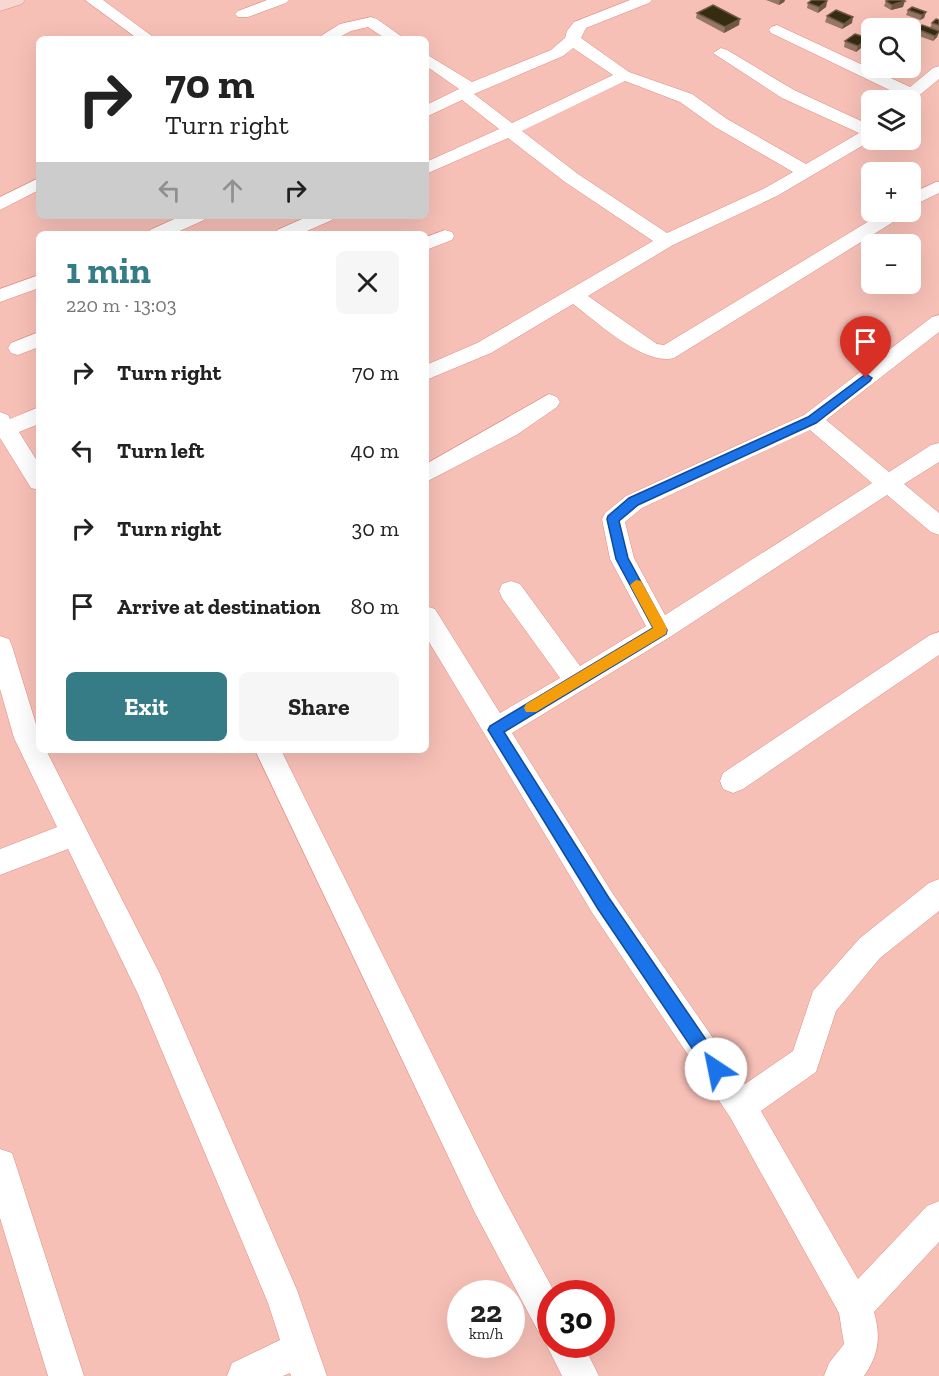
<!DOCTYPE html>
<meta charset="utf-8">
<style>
body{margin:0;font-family:"Zilla Slab",serif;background:#f6f6f6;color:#222;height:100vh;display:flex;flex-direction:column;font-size:22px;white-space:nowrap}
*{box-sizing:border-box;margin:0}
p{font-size:20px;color:#767676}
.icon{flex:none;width:33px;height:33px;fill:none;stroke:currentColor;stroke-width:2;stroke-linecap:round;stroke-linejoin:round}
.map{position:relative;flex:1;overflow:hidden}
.panel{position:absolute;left:36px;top:231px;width:393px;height:522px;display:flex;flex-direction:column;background:#fff;border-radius:9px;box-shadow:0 6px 24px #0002}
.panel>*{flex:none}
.banner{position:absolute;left:36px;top:36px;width:393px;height:183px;border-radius:9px;box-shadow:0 6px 24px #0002;background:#fff;color:#222;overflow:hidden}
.tools{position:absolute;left:861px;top:18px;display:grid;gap:12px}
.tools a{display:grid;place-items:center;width:60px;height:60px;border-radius:9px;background:#fff;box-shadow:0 6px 24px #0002;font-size:30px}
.speed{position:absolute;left:447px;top:1280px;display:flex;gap:12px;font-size:30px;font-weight:700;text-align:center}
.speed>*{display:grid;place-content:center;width:78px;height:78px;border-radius:50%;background:#fff;box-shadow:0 6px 24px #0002;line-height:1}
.speed small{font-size:15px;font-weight:400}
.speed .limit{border:9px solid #d22;background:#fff;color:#111}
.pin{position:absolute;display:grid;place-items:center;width:51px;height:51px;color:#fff;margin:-62px -26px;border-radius:50% 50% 50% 0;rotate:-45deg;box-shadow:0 0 6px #0007}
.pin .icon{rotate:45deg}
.me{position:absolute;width:66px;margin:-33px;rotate:326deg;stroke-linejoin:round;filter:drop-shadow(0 0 4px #0008)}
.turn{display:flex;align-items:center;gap:21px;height:126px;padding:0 30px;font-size:27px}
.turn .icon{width:78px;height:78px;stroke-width:2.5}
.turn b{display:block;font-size:42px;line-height:51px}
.lanes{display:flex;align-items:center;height:57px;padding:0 30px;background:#0003;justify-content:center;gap:30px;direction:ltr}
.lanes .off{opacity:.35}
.round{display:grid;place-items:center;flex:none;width:63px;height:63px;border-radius:9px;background:#f6f6f6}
.overview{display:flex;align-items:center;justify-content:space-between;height:102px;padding:0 30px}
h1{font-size:36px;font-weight:700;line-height:45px;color:#357c87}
.primary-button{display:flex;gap:12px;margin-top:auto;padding:12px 30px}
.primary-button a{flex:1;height:69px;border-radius:9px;background:#357c87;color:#fff;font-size:24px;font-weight:700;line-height:69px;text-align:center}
.primary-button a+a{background:#f6f6f6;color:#222}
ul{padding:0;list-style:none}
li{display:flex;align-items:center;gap:18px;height:78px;padding:0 30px}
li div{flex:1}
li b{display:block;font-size:22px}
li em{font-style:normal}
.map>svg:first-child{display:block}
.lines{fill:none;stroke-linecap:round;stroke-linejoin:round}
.street-casing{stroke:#e0897c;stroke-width:1}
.secondary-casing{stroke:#e0897c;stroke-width:1}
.street{fill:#fff;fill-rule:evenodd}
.secondary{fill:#f8d6d1;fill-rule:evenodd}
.wall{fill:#967664}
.shaded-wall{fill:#6f5843}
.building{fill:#352c11;stroke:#6f5843;stroke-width:1.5}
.route{fill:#1a73e8;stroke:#114b97;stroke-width:1.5}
.slow{fill:#f59e0b}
</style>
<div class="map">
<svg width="939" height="1376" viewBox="0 0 939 1376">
<rect width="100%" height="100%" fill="#f7c0b7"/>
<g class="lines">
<g class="street-casing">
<g id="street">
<path d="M85,0h18l53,39h-18z"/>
<path d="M267,0h22l-3,3 -38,14h-10l-3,-3 3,-3z"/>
<path d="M630,0h22l-3,3 -63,25 -5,10 48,34 63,22 35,25 79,45 53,-31 -77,-35 -69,-45 8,-5 6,2 67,40 78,36v14l-95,56 -104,49 -85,51 69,48 7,1 220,-133h21l-2,4 -229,142c-30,8 -77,-36 -101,-54l-82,49 -65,27v-15l51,-22 176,-102 -88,-59 -57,-44 -82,36v-12l73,-33 -37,-29 -36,17v-12l33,-16 -33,-23v-12l46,28 79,-32 14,-12 2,-7 7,-9zM573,48l40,27 -101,48 -38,-29 89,-38zM625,81l55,21 35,25 78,45 -28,16 -98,45 -89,-59 -56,-43z"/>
<path d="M371,17l6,2 28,20h-19l-18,-12 -17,4 -15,8h-20l24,-15z"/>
<path d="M777,25l133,62 23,-19 6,-2v13l-29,24v-3h-14l4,-5 -129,-62 -2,-3 2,-3z"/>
<path d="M39,178v12l-39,20v-13z"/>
<path d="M936,182h3v11l-29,14v-13z"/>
<path d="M181,216h25l-2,4 -31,14h-25l2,-4z"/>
<path d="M309,216h25l-2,4 -32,14h-25l2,-4z"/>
<path d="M445,230l7,2 2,4 -2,4 -26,10v-13z"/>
<path d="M39,275v13l-39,14v-13z"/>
<path d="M939,315v17l-113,88 63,52 42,-27 8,-2v19l-35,22 35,29v22l-8,-3 -44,-37 -217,142 -158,96 101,161 132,190 48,-33 20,-60 47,-53 69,-55 10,-4v32l-59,47 -44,53 -20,61 -55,39 97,168 69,-73 12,-5v41l-65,70c7,24 5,43 -10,64h-40l5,-13 15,-19 -5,-31 -109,-196 -137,-203 -167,-277v-31l9,3 65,104 60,-35 -58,-80 -3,-7 3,-7 9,-3 9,3 60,82 66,-40 -36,-67 -8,-40 3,-6 21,-17 178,-81 128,-98zM810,430l62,53 -207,132 -31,-57 -9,-36 17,-14z"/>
<path d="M39,332v15l-21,8 -7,-2 -3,-5 3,-5z"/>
<path d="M549,394l8,3 3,5 -3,5 -39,27 -92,48v-18z"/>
<path d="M39,407v17l-20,8 20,32v26l-8,-2 -31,-50v-26l8,3 2,4z"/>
<path d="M939,632v23l-196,134 -10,4 -10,-4 -3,-8 3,-8 207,-138z"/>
<path d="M0,636l9,3 3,7 27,88v16h7l114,224 137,316 30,86h-36l-1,-3 -7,3h-56l5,-13 48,-23 -12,-37 -130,-309 -70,-145 -68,26v-26l57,-22 -43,-89 -14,-49z"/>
<path d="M255,750h26l218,439 56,104h-5v51h33l16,32h-37l-16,-32 4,-8 -12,-5 -63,-118z"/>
<path d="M0,1149l12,4 4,12 68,211h-36l-48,-158z"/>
</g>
</g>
<g class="secondary-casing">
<path id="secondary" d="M0,0h25l-3,4 -22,7z"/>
</g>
<use href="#street" class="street"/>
<use href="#secondary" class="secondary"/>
</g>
<g class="wall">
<path d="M766,0h19l-1,2 -5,3z"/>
<path d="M827,1l-1,6 -8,6 -11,-5 1,-5z"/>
<path d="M886,1l17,6 -12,3 -7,-4z"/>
<path d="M908,10l18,2 -2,6 -4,2 -14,-5z"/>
<path d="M697,13l42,12 -15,8 -28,-15z"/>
<path d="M827,16l25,7 -10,6 -17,-7z"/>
<path d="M939,20v12l-2,5 -4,4 -17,-6 1,-6 13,-1 2,-5z"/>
<path d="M845,41l21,3 -10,8 -12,-5z"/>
</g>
<g class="shaded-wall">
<path d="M780,0h5l-1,2 -5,3z"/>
<path d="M827,1l-1,6 -8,6 1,-6z"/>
<path d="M905,1l-2,6 -12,3 1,-5z"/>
<path d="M926,12l-2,6 -4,2 2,-5z"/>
<path d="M853,17l-1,6 -10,6 2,-5z"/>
<path d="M740,19l-1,6 -15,8 1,-6z"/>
<path d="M939,32l-2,5 -4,4 2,-5z"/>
<path d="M868,38l-2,6 -10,8 2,-6z"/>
</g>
<g class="building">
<path d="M812,0h12l3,1 -8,6 -11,-4z"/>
<path d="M888,0h15l2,1 -13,4 -6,-4z"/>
<path d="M713,5l27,14 -15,8 -28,-14z"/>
<path d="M912,7l14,5 -4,3 -14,-5z"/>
<path d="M836,10l17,7 -9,7 -17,-8z"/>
<path d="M936,19l3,1v5l-7,-2z"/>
<path d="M922,25l17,6v1l-4,4 -18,-7z"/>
<path d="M855,34l13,4 -10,8 -13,-5z"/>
</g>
<path class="route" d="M866,374l6,4 -2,3 -54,42 -178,82 -19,16 9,37 39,72 -1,4 -162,98 105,166 113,165 2,6 -2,6 -6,3 -6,-3 -112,-166 -110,-179 2,-4 163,-98 -37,-69 -9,-40 1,-3 21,-18 179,-81z"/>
<path class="slow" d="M636,580l5,1 25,45 1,4 -1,4 -130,78h-10l-2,-4 2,-4 127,-76 -23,-43z"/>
</svg>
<div class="tools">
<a><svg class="icon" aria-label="search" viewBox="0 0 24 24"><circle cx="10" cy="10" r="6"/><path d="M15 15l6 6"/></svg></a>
<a><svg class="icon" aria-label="layers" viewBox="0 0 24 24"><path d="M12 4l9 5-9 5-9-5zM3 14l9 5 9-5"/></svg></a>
<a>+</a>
<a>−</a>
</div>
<div class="speed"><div>22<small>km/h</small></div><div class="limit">30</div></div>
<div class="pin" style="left:866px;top:378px;background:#d93025"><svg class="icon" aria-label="arrive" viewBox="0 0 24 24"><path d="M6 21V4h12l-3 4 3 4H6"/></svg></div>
<svg class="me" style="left:716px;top:1069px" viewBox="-20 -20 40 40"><circle r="19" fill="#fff"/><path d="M0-13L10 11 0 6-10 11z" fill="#1a73e8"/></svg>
<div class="banner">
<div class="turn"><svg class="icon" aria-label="right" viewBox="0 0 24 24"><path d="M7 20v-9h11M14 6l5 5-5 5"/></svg><div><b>70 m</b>Turn right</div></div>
<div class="lanes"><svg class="icon off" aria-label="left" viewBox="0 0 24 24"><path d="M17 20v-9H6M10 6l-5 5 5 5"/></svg><svg class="icon off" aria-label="ahead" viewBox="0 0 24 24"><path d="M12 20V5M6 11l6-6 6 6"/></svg><svg class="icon" aria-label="right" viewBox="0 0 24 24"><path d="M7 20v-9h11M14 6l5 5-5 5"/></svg></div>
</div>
<section class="panel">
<div class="overview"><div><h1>1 min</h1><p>220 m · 13:03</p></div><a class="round"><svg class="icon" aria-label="close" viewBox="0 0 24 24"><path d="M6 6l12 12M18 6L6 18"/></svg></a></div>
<ul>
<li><svg class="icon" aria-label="right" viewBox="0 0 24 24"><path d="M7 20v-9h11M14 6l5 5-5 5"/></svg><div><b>Turn right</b></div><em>70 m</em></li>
<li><svg class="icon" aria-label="left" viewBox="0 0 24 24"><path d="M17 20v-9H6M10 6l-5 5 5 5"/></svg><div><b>Turn left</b></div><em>40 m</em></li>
<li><svg class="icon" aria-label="right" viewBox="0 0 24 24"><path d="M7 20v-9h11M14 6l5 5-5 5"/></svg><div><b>Turn right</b></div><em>30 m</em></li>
<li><svg class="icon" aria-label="arrive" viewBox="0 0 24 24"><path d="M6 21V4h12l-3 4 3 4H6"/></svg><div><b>Arrive at destination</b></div><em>80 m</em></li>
</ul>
<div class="primary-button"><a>Exit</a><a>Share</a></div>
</section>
</div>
